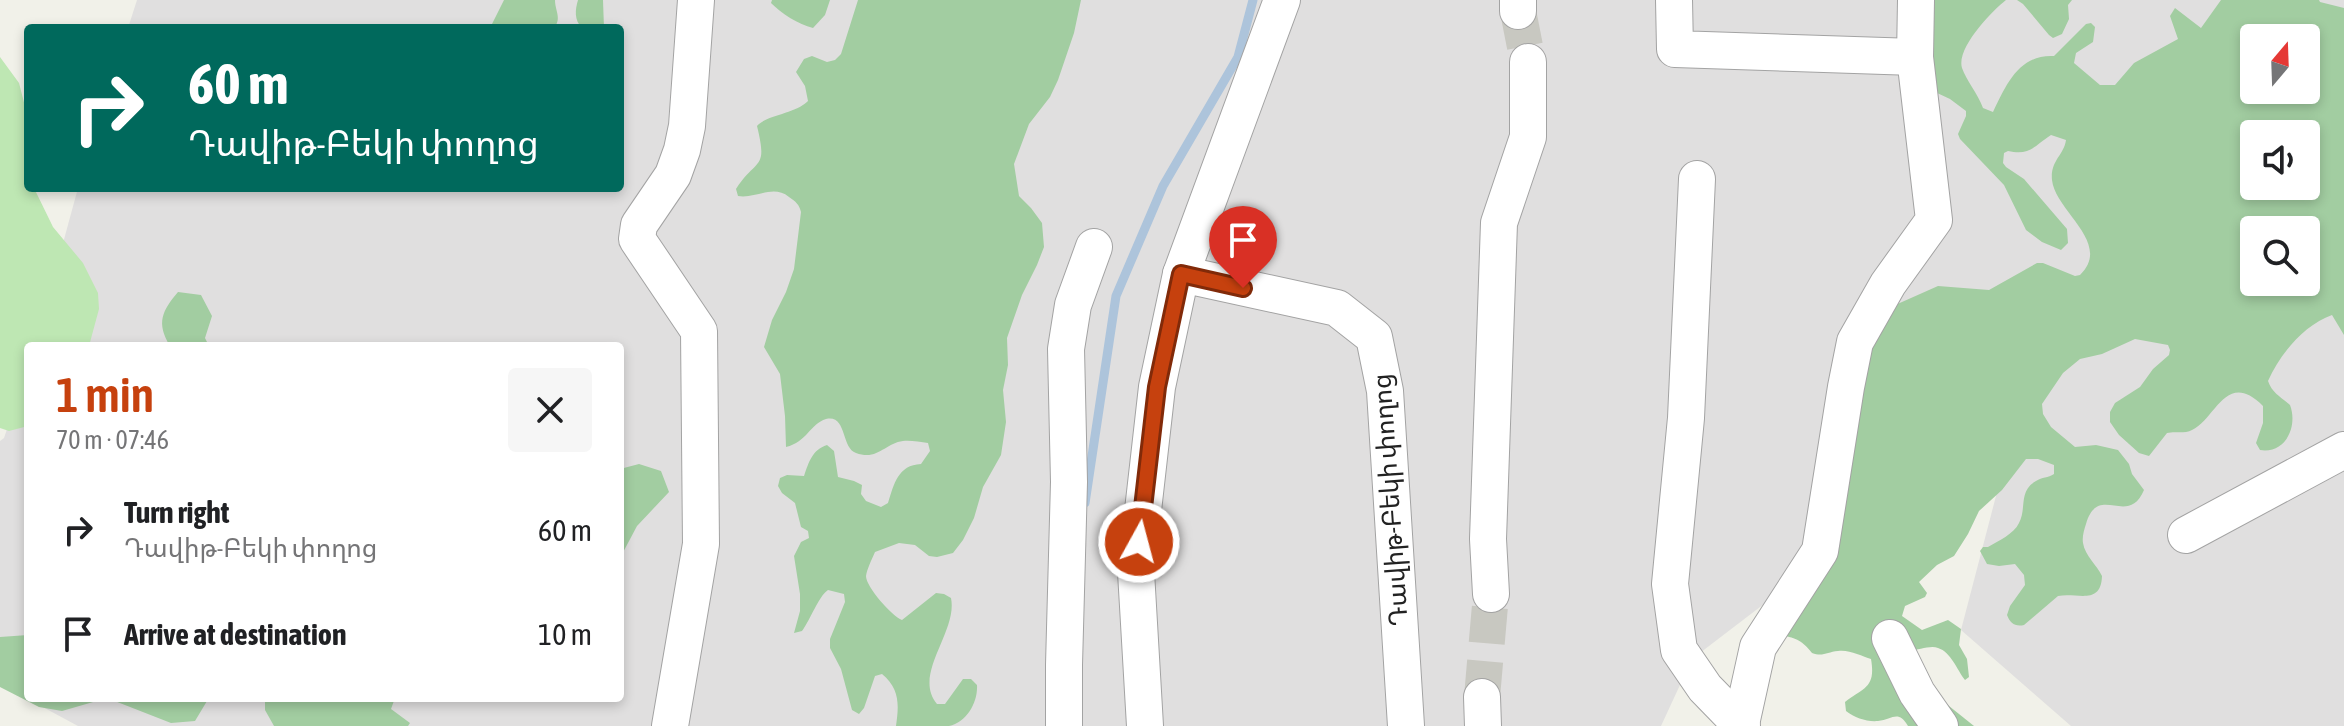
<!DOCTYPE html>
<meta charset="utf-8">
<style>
body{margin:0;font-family:"Asap Condensed","Noto Sans Armenian",sans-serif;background:#f6f6f6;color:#202124;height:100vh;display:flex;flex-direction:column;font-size:30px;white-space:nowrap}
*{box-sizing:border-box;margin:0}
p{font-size:26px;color:#757577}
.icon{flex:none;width:44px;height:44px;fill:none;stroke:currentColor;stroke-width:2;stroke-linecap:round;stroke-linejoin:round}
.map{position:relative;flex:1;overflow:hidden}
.side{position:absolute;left:24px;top:342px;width:600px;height:360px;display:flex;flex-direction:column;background:#fff;border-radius:8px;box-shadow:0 4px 12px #0003}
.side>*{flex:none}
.hud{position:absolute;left:24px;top:24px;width:600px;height:168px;border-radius:8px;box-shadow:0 4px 12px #0003;background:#00695c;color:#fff;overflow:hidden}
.needle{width:52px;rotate:19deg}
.fabs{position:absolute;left:2240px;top:24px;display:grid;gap:16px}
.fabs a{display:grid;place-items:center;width:80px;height:80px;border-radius:8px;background:#fff;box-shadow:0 4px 12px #0003;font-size:40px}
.pin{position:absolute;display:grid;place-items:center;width:68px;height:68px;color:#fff;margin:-82px -34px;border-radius:50% 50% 50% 0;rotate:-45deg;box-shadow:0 0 8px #0007}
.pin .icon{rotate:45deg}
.me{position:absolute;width:88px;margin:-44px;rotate:7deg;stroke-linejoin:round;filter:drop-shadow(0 0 6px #0008)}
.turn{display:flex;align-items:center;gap:28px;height:168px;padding:0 32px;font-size:36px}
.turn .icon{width:104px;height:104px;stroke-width:2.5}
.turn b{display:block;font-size:56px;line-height:68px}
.round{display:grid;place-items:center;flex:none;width:84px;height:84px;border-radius:8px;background:#f6f6f6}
.head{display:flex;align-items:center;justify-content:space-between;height:136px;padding:0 32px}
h1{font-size:48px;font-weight:600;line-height:60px;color:#c6410e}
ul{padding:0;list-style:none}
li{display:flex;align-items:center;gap:24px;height:104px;padding:0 32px}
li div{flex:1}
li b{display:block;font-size:30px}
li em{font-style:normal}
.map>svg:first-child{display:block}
.residential{fill:#e0dfdf;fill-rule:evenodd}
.grass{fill:#bee7b3}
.forest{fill:#a2cda1;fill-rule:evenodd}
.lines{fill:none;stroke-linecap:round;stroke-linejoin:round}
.stream{stroke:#adc4db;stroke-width:9}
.minor-tunnel{stroke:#c8c8c1;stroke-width:36;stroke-dasharray:36 18;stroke-linecap:butt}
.minor-casing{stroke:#a3a3a3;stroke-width:38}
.minor{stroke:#fff;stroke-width:36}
.route-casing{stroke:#812a09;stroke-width:20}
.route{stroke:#c6410e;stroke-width:14}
.labels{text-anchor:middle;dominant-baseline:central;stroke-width:6;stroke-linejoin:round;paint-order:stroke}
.street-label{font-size:26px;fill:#222;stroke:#fff}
</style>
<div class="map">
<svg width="2344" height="726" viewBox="0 0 2344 726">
<rect width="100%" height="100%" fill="#f1f1e9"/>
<path class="residential" d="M137,0h2207v726h-273l-110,-96 41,-157 -175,83 -135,103 -31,67h-1583l-78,-42v-243l4,-3 24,-71v331h592v-352h-585l43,-158h542v-160h-492zM2254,38h52v52h-52zM2254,134h52v52h-52zM2254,230h52v52h-52z"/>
<path class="grass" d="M0,57l19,26 9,35v70h6l19,39 30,36 15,30 1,16 -10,37h-61v80l-19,5 -9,-3z"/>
<g class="forest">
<path d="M504,0h51c0,11 7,18 -1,28h-64z"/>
<path d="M578,0h25l1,28h-22c-8,-8 -7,-18 -4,-28z"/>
<path d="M772,0h58l-5,15 -12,13c-15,-4 -31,-14 -42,-25z"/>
<path d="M858,0h223l-7,33 -16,47 -8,17 -21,27 -15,40 5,32 12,12 11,15 2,24 -7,18 -15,30 -15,43 1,27 -5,25 3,32 -5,33 -18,32 -9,31 -11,22 -10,13 -16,4 -8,-1 -14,-11 -16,-2 -24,9c-3,7 -8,17 -9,24 0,11 26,40 36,44l34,-27 8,1 7,4c7,34 -39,76 -14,106h8l18,-25h8l6,6c1,17 -10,37 -28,41 -14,0 -38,0 -53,0 3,-21 4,-37 -14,-52l-7,2 -11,32 -5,6 -7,-4 -11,-41 -11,-21v-9l15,-37 -1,-8 -16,-4c-10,7 -17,29 -26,41l-8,2 6,-22v-17l-6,-38 7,-14 8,-4 -1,-7 -7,-4 -6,-24 -13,-10 -4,-7 2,-8 7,-3 17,1c5,-14 8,-26 23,-31l7,6 4,26 16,4 8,4 -1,9 5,7 15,6 7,-4c6,-19 10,-38 33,-39l9,-13 -2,-8c-8,-1 -18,-3 -25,-2 -18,2 -25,20 -47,12 -15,-5 -9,-39 -30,-34 -16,5 -19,23 -40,28l-1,-31 -5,-42 -16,-27 8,-27 14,-28 8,-23 7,-57c-2,-8 -5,-10 -12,-15 -16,-13 -33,2 -51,-1l-2,-7c21,-32 32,-18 21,-63 9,-11 38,-12 51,-25l-3,-15 -9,-14 8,-13 8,-3 15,6 8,-2 6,-6z"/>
<path d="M1904,0h102c-14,11 -50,48 -44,68 4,12 16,26 21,40l10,4c13,-27 26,-58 61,-56l32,-32 5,-1 4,4 -2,15 -17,11 -2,10 26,22h15l19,-22 44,-24 -8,-23 5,-8 26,20 20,-28h98l1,2 24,6v327l-12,-20c-28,10 -52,39 -64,66 4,12 13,16 22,24 8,21 -4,49 -30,45l-4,-7 7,-20v-17c-37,-37 -47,13 -71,24 -7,4 -18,1 -25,3l-18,23 -10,-3 -20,-18 -9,-13v-10l5,-9 25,-16 13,-18 16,-14 1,-5 -2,-5 -33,-6 -33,15 -22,5 -17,14 -21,31 1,10 8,13 24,20 21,-2 22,5 11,14 3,10 12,16c-16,38 -46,-8 -58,34 -2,6 -4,13 -3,19 2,13 14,22 19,33 -1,30 -25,16 -44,20l-34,29c-9,2 -14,-2 -17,-10l3,-9 15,-21 -1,-10 -9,-11 -16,2 -12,-2 -7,-13 3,-4h5c10,-6 26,-13 31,-24 8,-15 -1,-32 17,-42 6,-4 12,-3 18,-7v-9l-16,-6h-12l-24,31 -23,21 -11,23 -14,22 -17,9 -18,17 8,11 -2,4 -20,9 -3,10 20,14 26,-10 13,9 -2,16 8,14 2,18 -4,3c-8,-10 -14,-28 -27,-32 -7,-3 -20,2 -28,3l34,51 30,24h-66c-10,-17 -16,-6 -30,-5 -11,1 -23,-3 -32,-10l-1,-9c19,-15 31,-14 26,-43 -9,-3 -23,-10 -33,-8 -11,1 -15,6 -26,2 -12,-15 -16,-14 -34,-19l28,-72 13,-112 74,-144 45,-20 51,4 48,-27h6l32,13 5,-1c33,-32 -25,-64 -28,-95 -2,-19 12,-25 14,-40l-15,-5c-17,11 -21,21 -43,16l-4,2 -1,10 3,4 18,12 43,50 1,14 -7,7 -19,-8 -16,-12 -22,-45 -44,-46 -2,-5 8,-18v-5l-16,-12 -15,-7 -9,-25 8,-16v-5l-10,-5zM2254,38h52v52h-52zM2254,134h52v52h-52zM2254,230h52v52h-52z"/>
<path d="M2017,0h55l-4,5 1,14 -7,15 -9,4 -4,-3 -26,-31z"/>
<path d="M178,292l23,3 11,21 -7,22 4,8h-39c-14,-23 -8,-35 8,-54z"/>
<path d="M639,464l22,7 8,21 -32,34 -17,32v-89z"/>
<path d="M28,635v63h178l1,3 -12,20 -24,2 -64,-25 -45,13 -23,-4 -39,-20v-50z"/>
<path d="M265,698h130l-4,11 19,14 -2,3h-134l-9,-16z"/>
</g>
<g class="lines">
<path class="stream" d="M1085,503l31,-207 47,-110 75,-129 15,-57"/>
<g class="minor-tunnel">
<path d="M1518,11l10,51"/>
<path d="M1482,697l9,-103"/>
</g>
<g class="minor-casing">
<g id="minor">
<path d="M1674,0l1,49 240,8"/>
<path d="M1518,11v-11"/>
<path d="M1697,179l-11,239 -16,166 9,66 26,38 37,38"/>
<path d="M1181,274l156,34 37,29 11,54 21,335"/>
<path d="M2186,535l158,-85"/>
<path d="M1491,594l-3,-55 11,-316 29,-86v-75"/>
<path d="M1890,638l27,55 23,33"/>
<path d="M1482,697l1,29"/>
<path d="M1741,724l17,-77 62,-96 26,-164 9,-45 33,-58 46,-64 -19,-163 1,-57"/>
<path d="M670,726l31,-182 -2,-213 -62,-92 2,-14 34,-50 9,-25 5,-24 9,-126"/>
<path d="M1064,726v-61l5,-183 -3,-133 7,-44 21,-58"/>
<path d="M1145,726l-9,-154 21,-185 24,-113 101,-274"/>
</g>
</g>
<use href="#minor" class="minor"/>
</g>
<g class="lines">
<g class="route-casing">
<path id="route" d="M1139,542l18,-155 24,-113 62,14"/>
</g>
<use href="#route" class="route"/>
</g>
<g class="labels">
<g class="street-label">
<text transform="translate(1390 500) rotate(-94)">Դավիթ-Բեկի փողոց</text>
</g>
</g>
</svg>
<div class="fabs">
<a><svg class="needle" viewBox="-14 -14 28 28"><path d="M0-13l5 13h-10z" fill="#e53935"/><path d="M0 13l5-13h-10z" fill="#757577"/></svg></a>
<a><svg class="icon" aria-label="sound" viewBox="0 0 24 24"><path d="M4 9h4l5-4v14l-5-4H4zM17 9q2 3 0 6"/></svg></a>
<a><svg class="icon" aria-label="search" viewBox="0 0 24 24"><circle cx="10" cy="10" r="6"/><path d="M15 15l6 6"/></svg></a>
</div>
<div class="pin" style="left:1243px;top:288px;background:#d93025"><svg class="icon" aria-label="arrive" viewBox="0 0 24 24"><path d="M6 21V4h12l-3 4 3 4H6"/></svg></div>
<svg class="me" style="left:1139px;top:542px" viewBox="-20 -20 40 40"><circle r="17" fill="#c6410e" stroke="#fff" stroke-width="3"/><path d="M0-11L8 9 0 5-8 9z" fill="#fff"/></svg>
<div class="hud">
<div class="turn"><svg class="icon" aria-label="right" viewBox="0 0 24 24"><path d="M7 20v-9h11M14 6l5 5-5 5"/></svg><div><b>60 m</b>Դավիթ-Բեկի փողոց</div></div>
</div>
<section class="side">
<div class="head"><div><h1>1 min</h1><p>70 m · 07:46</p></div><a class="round"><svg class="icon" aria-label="close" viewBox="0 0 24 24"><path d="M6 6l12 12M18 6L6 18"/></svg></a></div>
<ul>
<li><svg class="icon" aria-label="right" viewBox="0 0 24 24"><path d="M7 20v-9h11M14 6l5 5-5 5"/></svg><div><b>Turn right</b><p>Դավիթ-Բեկի փողոց</p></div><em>60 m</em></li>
<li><svg class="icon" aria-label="arrive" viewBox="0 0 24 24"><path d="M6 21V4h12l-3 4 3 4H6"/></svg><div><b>Arrive at destination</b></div><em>10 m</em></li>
</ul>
</section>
</div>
